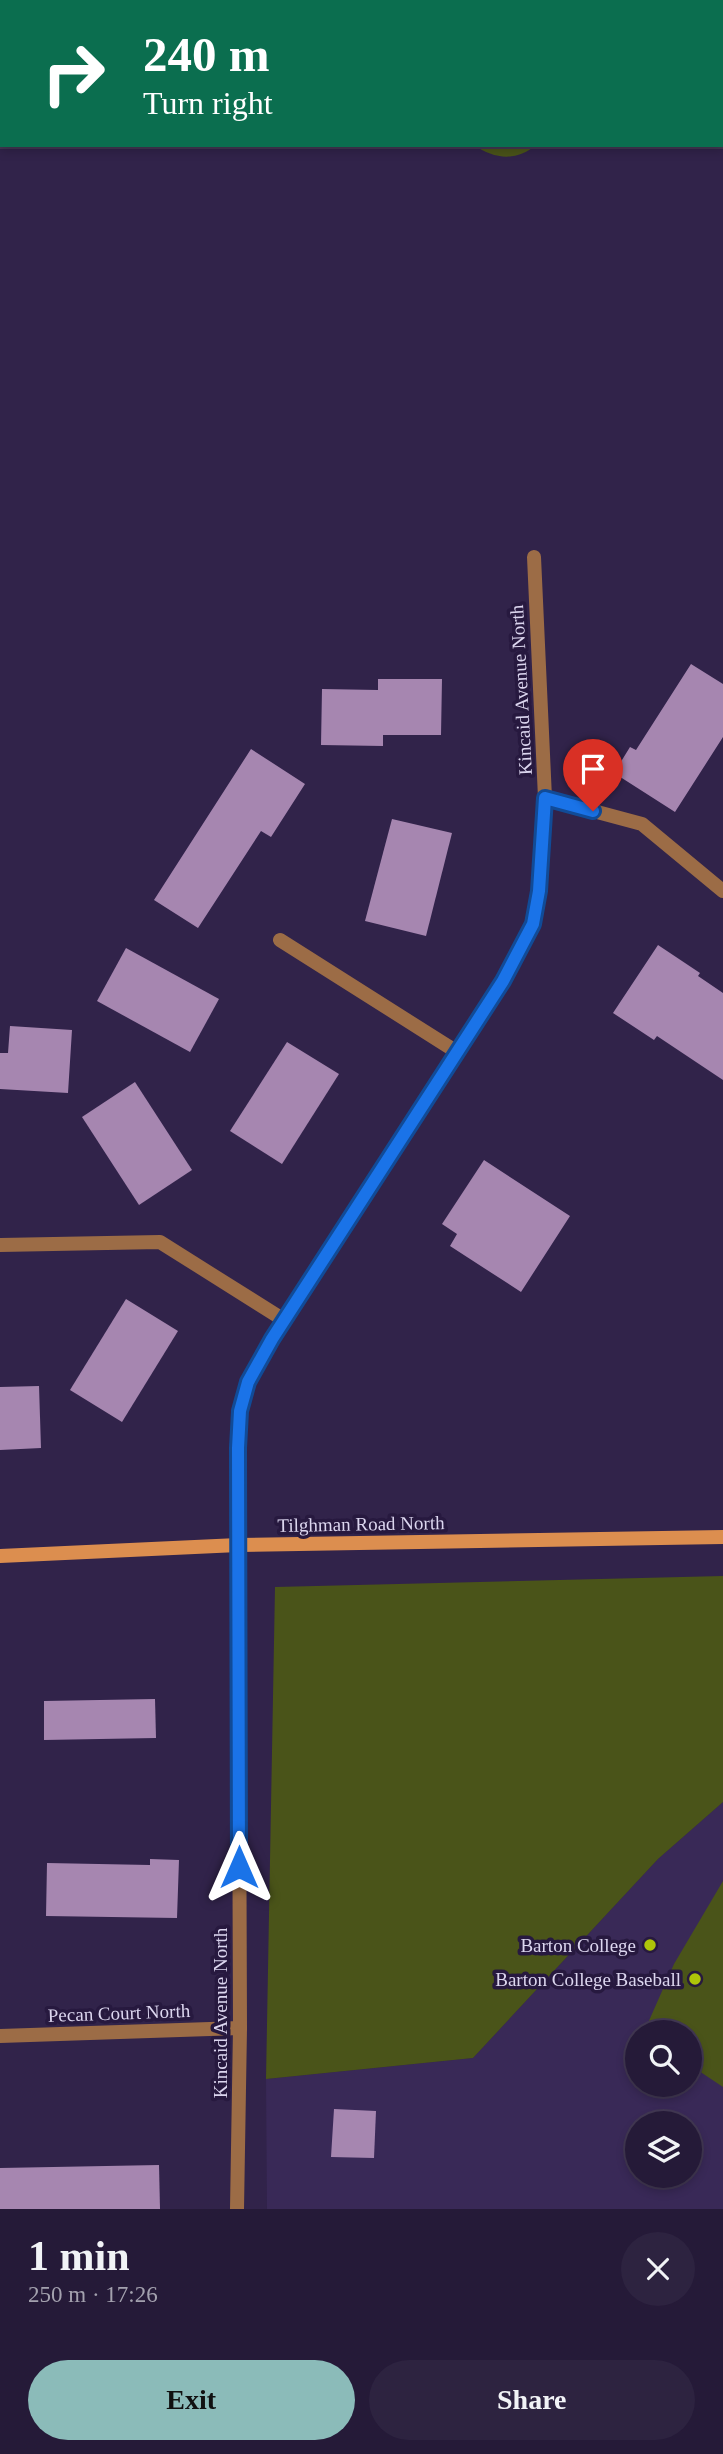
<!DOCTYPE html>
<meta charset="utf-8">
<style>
body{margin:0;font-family:"Times New Roman",serif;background:#2d2340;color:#f1f3f6;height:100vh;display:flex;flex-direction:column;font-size:26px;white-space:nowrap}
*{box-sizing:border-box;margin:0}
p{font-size:23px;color:#a3a1ae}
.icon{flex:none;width:38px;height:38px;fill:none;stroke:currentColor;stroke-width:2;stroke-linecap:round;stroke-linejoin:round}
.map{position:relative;height:2209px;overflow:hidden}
.side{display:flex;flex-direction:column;background:#251a38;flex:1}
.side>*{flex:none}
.hud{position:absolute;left:0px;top:0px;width:724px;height:147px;box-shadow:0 4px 10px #0003,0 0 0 2px #423853;background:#0b6e4f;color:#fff;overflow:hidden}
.buttons{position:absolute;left:625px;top:2020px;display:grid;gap:14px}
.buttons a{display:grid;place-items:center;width:77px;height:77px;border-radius:50%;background:#251a38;box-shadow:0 4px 10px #0003,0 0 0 2px #423853;font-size:35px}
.pin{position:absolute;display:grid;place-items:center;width:60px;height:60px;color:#fff;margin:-72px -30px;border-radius:50% 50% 50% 0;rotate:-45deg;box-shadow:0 0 7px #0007}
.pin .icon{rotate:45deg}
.me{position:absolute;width:77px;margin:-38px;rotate:0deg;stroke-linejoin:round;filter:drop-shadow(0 0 5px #0008)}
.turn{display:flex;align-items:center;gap:24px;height:147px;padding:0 28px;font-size:32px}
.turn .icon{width:91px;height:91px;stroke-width:2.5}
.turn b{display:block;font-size:49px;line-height:60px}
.round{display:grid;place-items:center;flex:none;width:74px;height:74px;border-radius:37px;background:#2d2340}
.overview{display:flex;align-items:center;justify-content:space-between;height:119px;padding:0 28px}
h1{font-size:42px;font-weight:700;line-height:52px}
.primary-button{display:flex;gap:14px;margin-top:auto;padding:14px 28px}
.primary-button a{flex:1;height:80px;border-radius:42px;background:#8bbbb9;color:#111;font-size:28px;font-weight:700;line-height:80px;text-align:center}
.primary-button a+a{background:#2d2340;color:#f1f3f6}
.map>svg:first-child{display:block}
.built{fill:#392957;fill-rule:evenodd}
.green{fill:#4a5419}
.building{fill:#a686b0}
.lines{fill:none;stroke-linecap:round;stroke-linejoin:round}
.lane{stroke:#9c6c46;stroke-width:14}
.street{stroke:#9c6c46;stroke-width:14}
.secondary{stroke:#dc8e4f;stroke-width:14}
.route-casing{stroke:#114b97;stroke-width:18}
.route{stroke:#1a73e8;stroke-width:12}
.poi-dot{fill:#aec509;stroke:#27193f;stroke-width:2.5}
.labels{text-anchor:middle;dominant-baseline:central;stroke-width:7;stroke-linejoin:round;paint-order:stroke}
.street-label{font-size:19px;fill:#dcd6ef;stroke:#27193f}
.poi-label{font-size:19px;fill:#dcd6ef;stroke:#27193f;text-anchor:end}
</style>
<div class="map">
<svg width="723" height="2209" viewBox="0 0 723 2209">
<rect width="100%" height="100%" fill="#31234a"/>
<path class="built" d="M723,1802v407h-456l-1,-130 207,-21 185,-199zM637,2032h53v52h-53zM637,2123h53v52h-53z"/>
<g class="green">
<path d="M303,0h337l-1,2z"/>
<path d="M474,145h62c-20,17 -42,14 -62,0z"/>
<path d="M723,1576v226l-65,57 -185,199 -207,21 9,-492z"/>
<path d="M723,1881v206l-33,-22v-33h-46l30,-68z"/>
</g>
<g class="building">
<path d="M691,664l32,20v53l-48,75 -61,-39 16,-26 6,3z"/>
<path d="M378,679h64l-1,56h-58v11l-62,-1 1,-56 56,1z"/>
<path d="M251,749l54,35 -34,53 -10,-6 -63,97 -44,-28z"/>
<path d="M392,819l60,14 -26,103 -61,-15z"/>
<path d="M658,945l42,28 -2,3 25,17v87l-66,-44 -3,4 -41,-27z"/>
<path d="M126,948l93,51 -29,53 -93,-51z"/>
<path d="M10,1026l62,4 -4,63 -68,-4v-36h8z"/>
<path d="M287,1042l52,32 -57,90 -52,-33z"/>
<path d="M135,1082l57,88 -53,35 -57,-88z"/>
<path d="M484,1160l86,56 -49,76 -71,-46 7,-12 -15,-10z"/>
<path d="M126,1299l52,32 -56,91 -52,-32z"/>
<path d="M39,1386l2,62 -41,2v-63z"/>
<path d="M155,1699l1,39 -112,2v-39z"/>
<path d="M150,1859l29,1 -2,58 -131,-2 1,-53 103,2z"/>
<path d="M334,2109l42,2 -2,47 -43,-1z"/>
<path d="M159,2165l1,44h-160v-41z"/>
</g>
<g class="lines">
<g class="lane">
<path d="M545,798l97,26 81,67"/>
<path d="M280,940l177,112"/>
<path d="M0,1245l160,-3 124,78"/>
</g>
<g class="street">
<path d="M0,2036l240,-8"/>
<path d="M237,2209l3,-181 -2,-579 2,-38 9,-29 23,-43 231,-358 29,-57 7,-33 6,-93 -11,-241"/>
</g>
<path class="secondary" d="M0,1556l238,-11 485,-8"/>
</g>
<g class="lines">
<g class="route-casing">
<path id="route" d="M239,1867l-1,-419 2,-37 8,-29 24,-43 231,-358 30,-57 6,-33 6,-93 48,13"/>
</g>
<use href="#route" class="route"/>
</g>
<g class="poi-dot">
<circle cx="650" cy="1945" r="7"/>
<circle cx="695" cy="1979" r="7"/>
</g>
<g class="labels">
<g class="street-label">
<text transform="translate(521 690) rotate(-93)">Kincaid Avenue North</text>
<text transform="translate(361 1524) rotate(-1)">Tilghman Road North</text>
<text transform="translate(119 2013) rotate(-2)">Pecan Court North</text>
<text transform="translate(220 2013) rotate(-90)">Kincaid Avenue North</text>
</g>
<g class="poi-label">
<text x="636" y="1945">Barton College</text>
<text x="681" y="1979">Barton College Baseball</text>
</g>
</g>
</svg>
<div class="buttons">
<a><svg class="icon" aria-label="search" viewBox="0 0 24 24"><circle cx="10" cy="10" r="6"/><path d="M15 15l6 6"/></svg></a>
<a><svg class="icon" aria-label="layers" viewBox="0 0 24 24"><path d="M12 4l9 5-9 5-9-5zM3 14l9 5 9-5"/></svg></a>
</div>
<div class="pin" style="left:593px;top:811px;background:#d93025"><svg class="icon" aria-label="arrive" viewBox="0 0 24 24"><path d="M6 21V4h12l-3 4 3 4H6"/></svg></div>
<svg class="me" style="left:239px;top:1867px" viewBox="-20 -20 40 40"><path d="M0-17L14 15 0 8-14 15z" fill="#1a73e8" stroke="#fff" stroke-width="4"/></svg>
<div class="hud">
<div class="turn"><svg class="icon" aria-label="right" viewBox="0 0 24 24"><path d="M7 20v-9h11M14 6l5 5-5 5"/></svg><div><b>240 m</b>Turn right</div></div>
</div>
</div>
<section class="side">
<div class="overview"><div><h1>1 min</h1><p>250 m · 17:26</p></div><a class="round"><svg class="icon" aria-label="close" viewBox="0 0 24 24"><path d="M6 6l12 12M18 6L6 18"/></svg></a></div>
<div class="primary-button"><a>Exit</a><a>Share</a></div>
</section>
